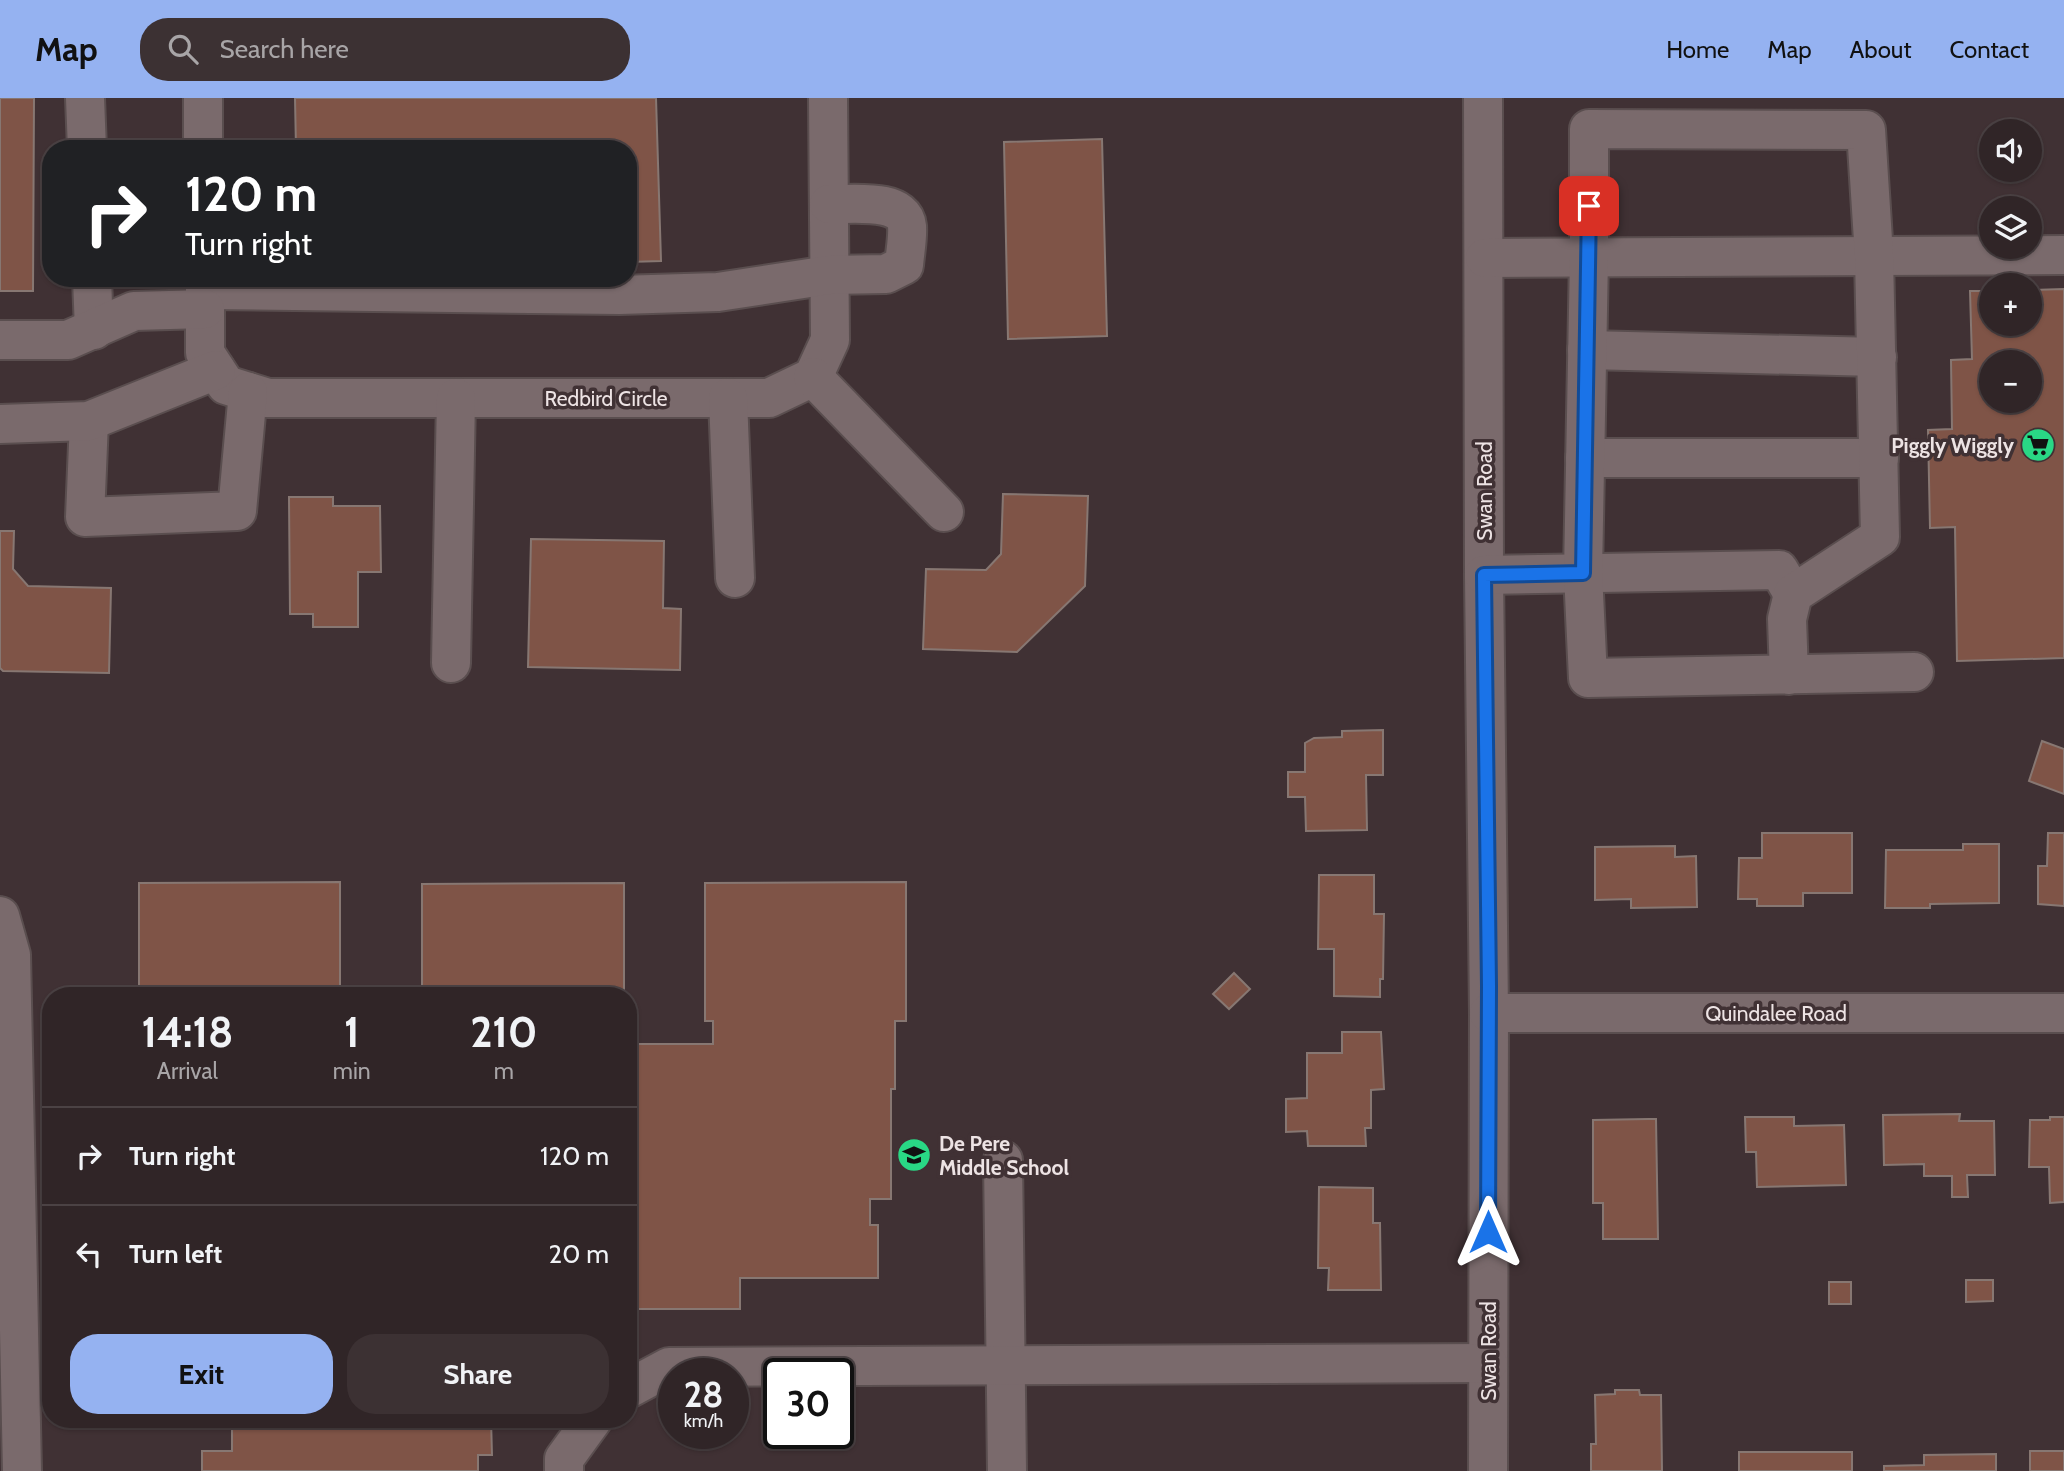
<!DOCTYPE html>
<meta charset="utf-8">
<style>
body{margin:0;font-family:Cabin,sans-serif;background:#3c3133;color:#f1f3f6;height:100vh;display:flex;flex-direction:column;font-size:26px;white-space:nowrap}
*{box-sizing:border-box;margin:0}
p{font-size:23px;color:#a8a5a7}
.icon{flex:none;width:38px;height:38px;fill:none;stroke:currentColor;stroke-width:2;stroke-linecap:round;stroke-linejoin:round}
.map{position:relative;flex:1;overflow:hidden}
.side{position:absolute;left:42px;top:889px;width:595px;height:441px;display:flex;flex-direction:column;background:#302527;border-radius:28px;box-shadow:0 2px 5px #0004,0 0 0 2px #4b4244}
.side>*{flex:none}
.hud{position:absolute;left:42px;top:42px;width:595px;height:147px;border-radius:28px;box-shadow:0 2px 5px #0004,0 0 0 2px #4b4244;background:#202124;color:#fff;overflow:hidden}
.controls{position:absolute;left:1979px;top:21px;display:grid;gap:14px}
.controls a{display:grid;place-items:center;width:63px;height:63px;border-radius:50%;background:#302527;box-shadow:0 2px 5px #0004,0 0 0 2px #4b4244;font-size:35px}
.speed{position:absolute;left:658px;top:1260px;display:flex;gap:14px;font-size:35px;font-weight:700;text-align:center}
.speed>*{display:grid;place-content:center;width:91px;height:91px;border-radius:50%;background:#302527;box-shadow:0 2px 5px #0004,0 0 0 2px #4b4244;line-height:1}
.speed small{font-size:18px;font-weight:400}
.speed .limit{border:4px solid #111;border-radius:10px;background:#fff;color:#111}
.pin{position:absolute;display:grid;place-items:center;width:60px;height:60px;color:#fff;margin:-30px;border-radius:14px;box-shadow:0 4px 10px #0006}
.me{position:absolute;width:77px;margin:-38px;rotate:0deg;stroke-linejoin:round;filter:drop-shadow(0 0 5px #0008)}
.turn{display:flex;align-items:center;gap:24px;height:147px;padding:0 28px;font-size:32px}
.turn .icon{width:91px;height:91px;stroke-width:2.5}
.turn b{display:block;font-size:49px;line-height:60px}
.eta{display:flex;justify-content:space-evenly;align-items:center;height:119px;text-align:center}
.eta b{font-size:42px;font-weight:700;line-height:49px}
.action{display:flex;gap:14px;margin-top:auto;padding:14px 28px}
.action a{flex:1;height:80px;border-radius:28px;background:#95b2f1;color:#111;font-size:28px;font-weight:700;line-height:80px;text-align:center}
.action a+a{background:#3c3133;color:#f1f3f6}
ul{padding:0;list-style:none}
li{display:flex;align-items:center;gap:21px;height:98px;padding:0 28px;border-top:2px solid #4b4244}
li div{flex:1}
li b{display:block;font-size:26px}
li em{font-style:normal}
header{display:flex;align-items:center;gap:42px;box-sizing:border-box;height:98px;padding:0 35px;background:#95b2f1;color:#111}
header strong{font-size:33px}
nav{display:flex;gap:38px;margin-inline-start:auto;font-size:24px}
.search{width:490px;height:63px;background:#3c3133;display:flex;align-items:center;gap:18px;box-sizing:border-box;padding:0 24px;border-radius:28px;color:#a8a5a7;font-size:26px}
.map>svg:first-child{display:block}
.building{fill:#7f5447;stroke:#877772;stroke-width:2;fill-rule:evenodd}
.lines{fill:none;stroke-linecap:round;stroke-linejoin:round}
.minor-casing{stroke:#5a4e4f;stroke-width:42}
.minor{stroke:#7a6a6c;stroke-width:38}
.route-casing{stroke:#114b97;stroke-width:18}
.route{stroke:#1a73e8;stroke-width:12}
.labels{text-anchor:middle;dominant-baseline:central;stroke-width:7;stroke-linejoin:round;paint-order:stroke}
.street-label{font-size:21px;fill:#ede3e4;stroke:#403134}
.poi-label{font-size:21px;font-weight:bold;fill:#ede3e4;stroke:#403134;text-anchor:end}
</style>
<header>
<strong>Map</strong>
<div class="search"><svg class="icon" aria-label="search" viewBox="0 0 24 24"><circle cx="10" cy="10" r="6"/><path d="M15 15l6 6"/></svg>Search here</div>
<nav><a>Home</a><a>Map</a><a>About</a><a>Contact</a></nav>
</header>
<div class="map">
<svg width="2064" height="1373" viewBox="0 0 2064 1373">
<rect width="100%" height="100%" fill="#403134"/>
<g class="building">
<path d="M0,0h34l-1,193h-33z"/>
<path d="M295,0h361l5,163 -33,1v-113h-332z"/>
<path d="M1102,41l5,197 -99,3 -4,-197z"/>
<path d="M2064,191v369l-107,3 -2,-134 -25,1 -2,-98 24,-1 -1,-69 21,-1 -2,-68h22v33h38v-34zM1992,264h38v39h-38z"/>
<path d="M1003,396l85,2 -3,90 -68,66 -94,-3 3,-80 60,1 15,-16z"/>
<path d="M289,399h44v9h47l1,66h-23v55h-45v-13h-23z"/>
<path d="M0,433h14l-1,38 15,17 83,2 -2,85 -106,-2 -3,-3z"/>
<path d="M531,441l133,2 -1,67 18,1 -1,61 -152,-3z"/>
<path d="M1383,632v45h-17l1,55 -61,1 -1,-34h-17v-25h17v-29l9,-5 28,-1v-6z"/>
<path d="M2042,643l22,8v45l-35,-13z"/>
<path d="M1762,735h90v60h-49v13h-46v-7h-19l1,-41h23z"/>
<path d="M2048,735h16v73l-26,-2v-38h9z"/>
<path d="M1963,746h36v59l-69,1v4h-45l1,-58h77z"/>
<path d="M1675,748v11l21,-1 1,51 -66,1v-9l-36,1v-53z"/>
<path d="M1319,777h55v39h10l-1,65h-3v18l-46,-1v-47h-16z"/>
<path d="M340,784v114h-201v-113z"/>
<path d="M906,784v139h-11v68h-4v110h-21v26h8v53h-138v31h-112v-265h85v-23h-8v-138z"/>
<path d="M624,785v113h-202v-112z"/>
<path d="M1234,875l16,16 -21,20 -16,-15z"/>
<path d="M1342,934h39l3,57 -13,1v38h-6l1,18h-58l-1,-15 -21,1v-33l21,-1v-45h35z"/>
<path d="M1960,1016l-1,7h35l1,54h-28l1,22h-16v-21h-28v-12l-40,1 -1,-50z"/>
<path d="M1745,1019h49v9l50,-1 2,60 -89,2 -1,-35h-10z"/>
<path d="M2050,1019h14v85l-14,1 -1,-36h-20l1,-47h20z"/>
<path d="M1648,1021h8l2,120h-55v-36h-10v-83z"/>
<path d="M1319,1089l54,1v35h7l1,67h-53l1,-22h-11z"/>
<path d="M1966,1182h27v21l-27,1z"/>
<rect x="1829" y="1184" width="22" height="22"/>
<path d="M1615,1292h24l1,5h21l1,76h-71v-27h5l-1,-49 20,-1z"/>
<path d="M221,1321h270l1,36h-14v16h-276v-20h30v-29l-11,-1z"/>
<rect x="2030" y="1353" width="34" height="20"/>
<rect x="1739" y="1354" width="113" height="19"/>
<path d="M1996,1356v17h-112v-5l40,-1v-10z"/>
</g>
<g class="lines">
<g class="minor-casing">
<g id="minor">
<path d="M85,0l2,51"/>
<path d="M203,0v51"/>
<path d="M1483,0l1,477 5,438 -1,458"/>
<path d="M1485,160l579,-3"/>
<path d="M92,180l2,52"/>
<path d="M205,180v75l21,32 42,13h501l44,-21 17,-37 -2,-242"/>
<path d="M205,192l414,5 99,-3 111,-17 57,-1 18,-9c1,-13 4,-27 3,-39 -3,-29 -56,-21 -78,-22"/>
<path d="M0,242h68l66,-29 71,-2"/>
<path d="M1587,252l290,7"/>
<path d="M813,279l131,135"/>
<path d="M728,300l7,180"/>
<path d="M89,323l-4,96 152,-6 11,-119"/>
<path d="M0,326l89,-3 127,-51"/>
<path d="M1585,360h294"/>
<path d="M1484,477l295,-5 14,24"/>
<path d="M451,565l5,-265"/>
<path d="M1789,577l-2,-56 6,-25 87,-57 -6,-281 -8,-126 -277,-1v128l-6,316 5,105 326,-6"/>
<path d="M0,818l11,39 11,516"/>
<path d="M1489,915h575"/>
<path d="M1003,1062l4,311"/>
<path d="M628,1291l41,-22 819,-4"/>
<path d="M564,1373v-12l29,-40"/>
</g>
</g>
<use href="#minor" class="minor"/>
</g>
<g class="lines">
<g class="route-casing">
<path id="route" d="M1488,1134l1,-246 -5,-411 99,-2 6,-367"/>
</g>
<use href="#route" class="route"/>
</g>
<defs>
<g id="supermarket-disc" transform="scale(1.75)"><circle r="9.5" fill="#29d885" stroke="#403134"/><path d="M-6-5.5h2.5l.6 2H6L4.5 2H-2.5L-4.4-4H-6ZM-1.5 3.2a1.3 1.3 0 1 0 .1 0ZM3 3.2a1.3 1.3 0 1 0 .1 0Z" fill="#111"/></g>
<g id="school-disc" transform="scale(1.75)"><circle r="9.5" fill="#29d885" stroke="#403134"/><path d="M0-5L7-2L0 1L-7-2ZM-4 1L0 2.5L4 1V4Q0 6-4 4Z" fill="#111"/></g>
</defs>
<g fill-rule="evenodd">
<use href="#supermarket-disc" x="2038" y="347"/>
<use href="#school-disc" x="914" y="1057"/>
</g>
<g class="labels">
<g class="street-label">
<text x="606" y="300">Redbird Circle</text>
<text transform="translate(1484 393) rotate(-90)">Swan Road</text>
<text x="1776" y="915">Quindalee Road</text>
<text transform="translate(1488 1253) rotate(-90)">Swan Road</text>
</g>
<g class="poi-label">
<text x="2014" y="347">Piggly Wiggly</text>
<text x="939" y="1045" text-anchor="start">De Pere<tspan x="939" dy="24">Middle School</tspan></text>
</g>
</g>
</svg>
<div class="controls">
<a><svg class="icon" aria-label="sound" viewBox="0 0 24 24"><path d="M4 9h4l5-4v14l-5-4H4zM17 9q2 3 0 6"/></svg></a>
<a><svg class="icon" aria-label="layers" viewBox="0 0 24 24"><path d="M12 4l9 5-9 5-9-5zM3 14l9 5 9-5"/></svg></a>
<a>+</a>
<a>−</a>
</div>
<div class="speed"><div>28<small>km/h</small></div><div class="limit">30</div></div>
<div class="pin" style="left:1589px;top:108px;background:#d93025"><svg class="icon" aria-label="arrive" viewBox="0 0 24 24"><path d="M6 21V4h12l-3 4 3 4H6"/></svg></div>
<svg class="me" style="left:1488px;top:1134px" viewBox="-20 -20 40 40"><path d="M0-17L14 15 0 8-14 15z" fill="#1a73e8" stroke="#fff" stroke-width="4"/></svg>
<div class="hud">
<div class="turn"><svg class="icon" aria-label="right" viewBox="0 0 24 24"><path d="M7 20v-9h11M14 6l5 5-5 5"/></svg><div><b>120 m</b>Turn right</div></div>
</div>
<section class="side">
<div class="eta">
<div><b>14:18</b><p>Arrival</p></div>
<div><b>1</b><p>min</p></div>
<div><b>210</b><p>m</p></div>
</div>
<ul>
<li><svg class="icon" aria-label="right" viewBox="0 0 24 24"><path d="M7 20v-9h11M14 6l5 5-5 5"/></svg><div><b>Turn right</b></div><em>120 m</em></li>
<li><svg class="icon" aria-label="left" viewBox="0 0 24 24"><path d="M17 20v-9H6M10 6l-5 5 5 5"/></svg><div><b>Turn left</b></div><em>20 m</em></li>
</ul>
<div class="action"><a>Exit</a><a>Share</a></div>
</section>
</div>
